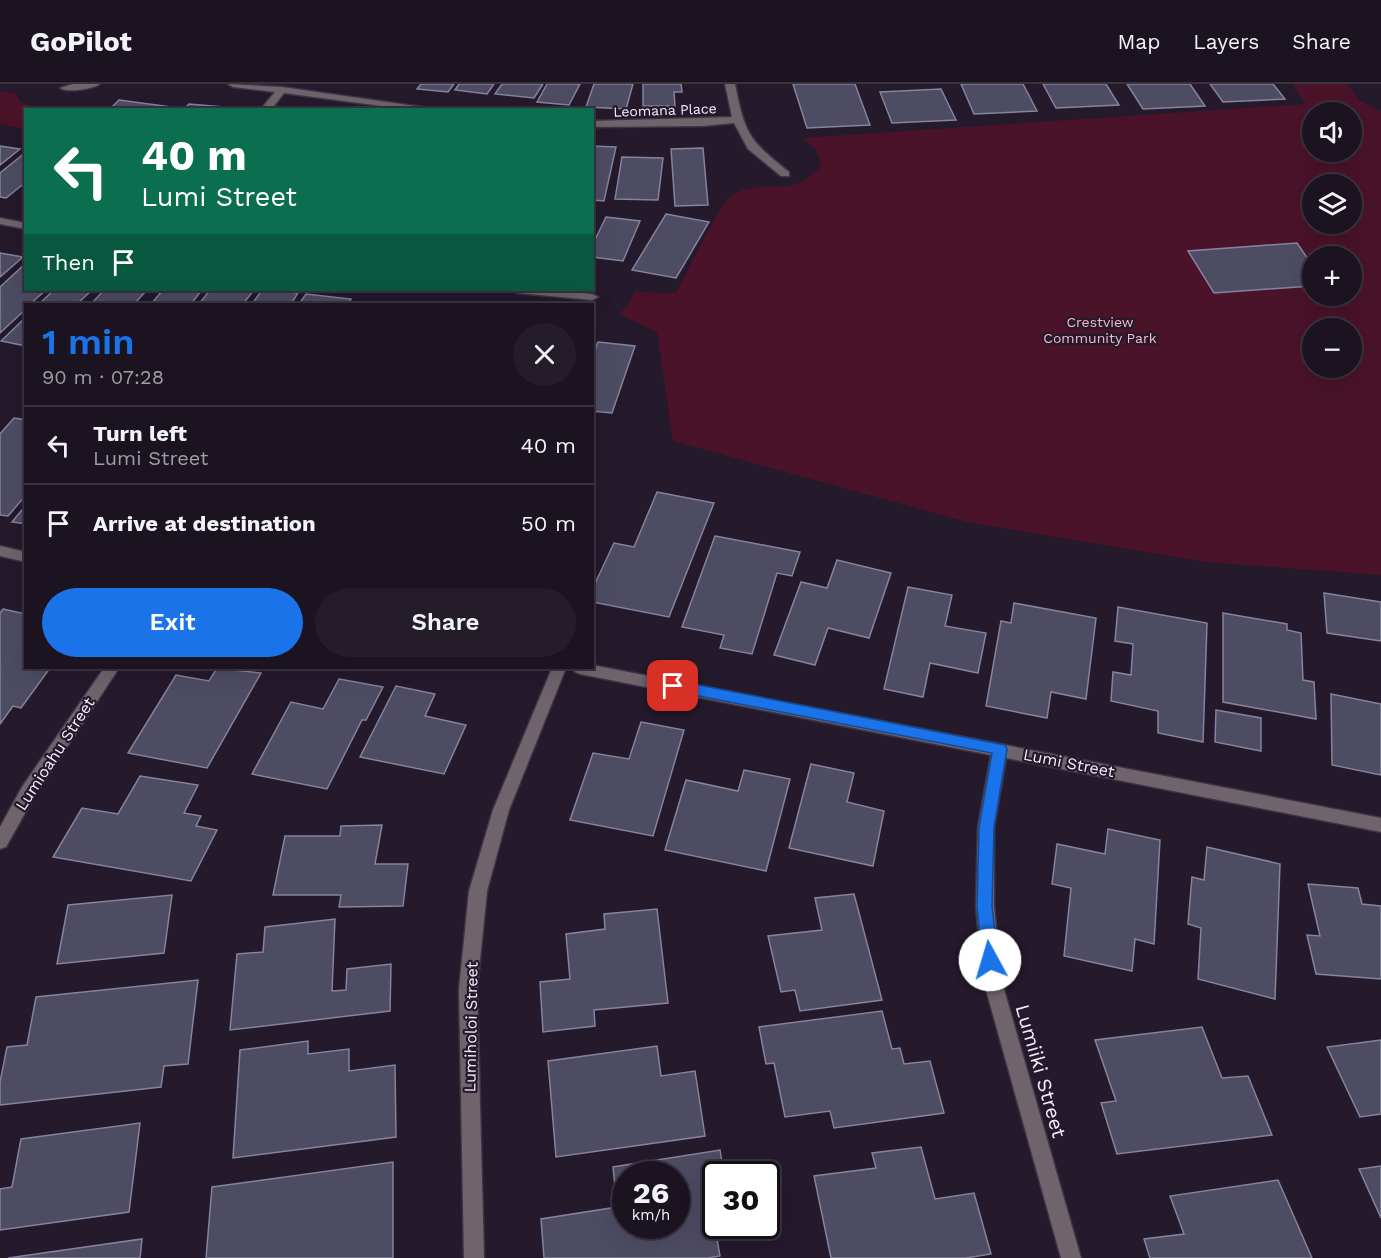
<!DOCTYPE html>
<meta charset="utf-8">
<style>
body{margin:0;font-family:"Work Sans",sans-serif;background:#251c2a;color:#f1f3f6;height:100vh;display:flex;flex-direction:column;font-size:22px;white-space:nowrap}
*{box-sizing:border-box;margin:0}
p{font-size:20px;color:#a09ea5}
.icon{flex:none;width:33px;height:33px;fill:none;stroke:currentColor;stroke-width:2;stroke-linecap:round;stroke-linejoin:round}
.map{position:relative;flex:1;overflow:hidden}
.drawer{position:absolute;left:24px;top:219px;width:570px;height:366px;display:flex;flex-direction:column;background:#1c1321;border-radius:0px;box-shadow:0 6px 24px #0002,0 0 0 2px #3a323f}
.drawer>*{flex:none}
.hud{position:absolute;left:24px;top:24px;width:570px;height:183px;border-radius:0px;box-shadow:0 6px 24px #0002,0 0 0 2px #3a323f;background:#0b6e4f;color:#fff;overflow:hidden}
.controls{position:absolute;left:1302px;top:18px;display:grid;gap:12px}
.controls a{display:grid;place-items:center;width:60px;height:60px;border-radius:50%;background:#1c1321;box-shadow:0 6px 24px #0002,0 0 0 2px #3a323f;font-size:30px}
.speed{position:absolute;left:612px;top:1077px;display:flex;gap:12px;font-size:30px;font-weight:700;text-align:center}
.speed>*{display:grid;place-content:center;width:78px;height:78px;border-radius:50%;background:#1c1321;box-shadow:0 6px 24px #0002,0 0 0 2px #3a323f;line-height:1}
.speed small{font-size:15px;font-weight:400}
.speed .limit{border:3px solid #111;border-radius:9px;background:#fff;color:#111}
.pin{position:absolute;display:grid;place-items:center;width:51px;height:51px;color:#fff;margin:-26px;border-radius:12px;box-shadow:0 3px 9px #0006}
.me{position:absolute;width:66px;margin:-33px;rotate:354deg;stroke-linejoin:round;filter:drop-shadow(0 0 4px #0008)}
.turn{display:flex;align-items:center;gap:21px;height:126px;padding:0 18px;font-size:27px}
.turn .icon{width:78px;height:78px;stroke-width:2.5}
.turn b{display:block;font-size:42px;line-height:51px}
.then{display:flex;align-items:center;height:57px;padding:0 18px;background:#0003;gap:12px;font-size:22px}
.round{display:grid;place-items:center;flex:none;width:63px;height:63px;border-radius:32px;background:#251c2a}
.summary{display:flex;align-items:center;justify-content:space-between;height:102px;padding:0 18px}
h1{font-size:36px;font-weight:600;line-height:45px;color:#1a73e8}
.action{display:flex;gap:12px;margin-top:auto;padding:12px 18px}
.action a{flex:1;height:69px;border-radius:36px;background:#1a73e8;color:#fff;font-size:24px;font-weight:600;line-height:69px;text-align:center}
.action a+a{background:#251c2a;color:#f1f3f6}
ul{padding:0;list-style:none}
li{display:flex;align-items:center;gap:18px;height:78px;padding:0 18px;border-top:2px solid #3a323f}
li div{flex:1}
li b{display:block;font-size:22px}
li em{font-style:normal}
header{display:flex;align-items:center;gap:36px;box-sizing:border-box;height:84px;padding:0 30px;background:#1c1321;border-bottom:2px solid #3a323f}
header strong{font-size:28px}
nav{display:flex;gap:33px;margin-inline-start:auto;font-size:21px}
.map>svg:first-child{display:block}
.green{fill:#4a1329;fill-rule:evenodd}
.building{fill:#4e4c63;stroke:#85839d;stroke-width:1.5;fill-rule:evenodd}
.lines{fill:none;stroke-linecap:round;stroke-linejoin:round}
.minor-casing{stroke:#3e3345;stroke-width:3}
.minor{fill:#6f646c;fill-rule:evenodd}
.route{fill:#1a73e8;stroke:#114b97;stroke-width:1.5}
.labels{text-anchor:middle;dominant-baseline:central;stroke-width:4.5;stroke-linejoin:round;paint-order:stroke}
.far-street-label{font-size:14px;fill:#f7eefc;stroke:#25192c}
.far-park-label{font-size:14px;fill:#f4bacb;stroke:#25192c}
.street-label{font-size:16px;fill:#f7eefc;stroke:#25192c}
.near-street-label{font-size:20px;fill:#f7eefc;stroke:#25192c}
</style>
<header>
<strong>GoPilot</strong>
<nav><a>Map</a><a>Layers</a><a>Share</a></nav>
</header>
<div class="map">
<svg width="1381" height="1174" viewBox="0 0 1381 1174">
<rect width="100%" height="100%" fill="#25192c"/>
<g class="green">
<path d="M1292,0h55l13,17 21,10v464l-175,-13 -239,-40 -294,-81 -16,-109 -38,-18 10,-10 5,-12 42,1c8,-15 44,-89 54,-96 32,-23 60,6 91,-31l-5,-16 -14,-12 504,-34zM1312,28h40v40h-40zM1312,100h40v40h-40zM1312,172h40v40h-40zM1312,244h40v40h-40z"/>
<path d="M0,7l15,2 5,8 17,8 -11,1 -1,19 -25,-5z"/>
</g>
<g class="building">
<path d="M421,0h33l-6,8 -31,-3z"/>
<path d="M459,0h35l-7,10 -32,-4z"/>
<path d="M502,0h41l-9,14 -39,-4z"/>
<path d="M547,0h33l-11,21 -32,-3z"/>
<path d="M594,0h39l-7,25 -40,-2z"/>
<path d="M643,0h38l1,8h-8l1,14h-32z"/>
<path d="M793,0h62l15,41 -63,3z"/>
<path d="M961,0h62l14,27 -63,3z"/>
<path d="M1043,0h63l13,21 -63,3z"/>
<path d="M1127,0h63l15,22 -62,3z"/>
<path d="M1210,0h63l12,15 -62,3z"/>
<path d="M941,5l15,31 -64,3 -12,-31z"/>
<path d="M119,16l53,7 -3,3h-60z"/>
<path d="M189,20l34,3 -2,3h-38z"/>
<path d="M0,62l20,3 -20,16z"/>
<path d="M592,62l24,1 -12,54 -12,-1z"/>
<path d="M703,64l5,57 -33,1 -4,-57z"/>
<path d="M26,68v30l-20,16 -6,-1v-24z"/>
<path d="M622,73l41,1 -5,42 -43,-1z"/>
<path d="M666,130l43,8 -33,56 -44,-8z"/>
<path d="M606,133l34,4 -17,40 -31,-4v-11z"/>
<path d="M1297,159l15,22v21l-98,7 -26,-42z"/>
<path d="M0,169l23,4 -23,20z"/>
<path d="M26,179v27h20l-16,14h-4v5l-26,24v-46z"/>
<path d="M54,206h38l-15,14h-38z"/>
<path d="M104,206h43l-13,14h-43z"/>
<path d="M163,206h28l10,1 -10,13h-40z"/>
<path d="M210,206h44l-11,14h-44z"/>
<path d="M262,206h4l32,3 -7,11h-39z"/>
<path d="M306,210l45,5 -3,5h-49z"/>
<path d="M26,233v29l-25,-5z"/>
<path d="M598,258l37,4 -23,67 -20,-2v-53z"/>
<path d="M14,334l12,2v75l-18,21 -8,-1v-81z"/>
<path d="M657,408l57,11 -45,114 -77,-15v-12l22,-47 20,4z"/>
<path d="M26,421v19l-14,-2z"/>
<path d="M715,452l85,16 -8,24 -15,-3 -25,81 -32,-6 4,-13 -42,-8z"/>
<path d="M837,476l54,13 -22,65 -41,-10 -13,37 -41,-10 27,-73 26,6z"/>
<path d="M908,503l44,8 -7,31 41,7 -8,40 -48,-10 -7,34 -39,-8z"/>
<path d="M1324,509l57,9v39l-54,-8z"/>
<path d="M1014,519l82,15 -10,81 -35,-7 -4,26 -61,-12 15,-85 10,2z"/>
<path d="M1118,523l89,16 -4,119 -45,-9v-22l-47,-10 2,-29 18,3 2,-31 -18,-3z"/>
<path d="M3,525l23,5v54h24l-29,40 -8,-2 -13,18v-111z"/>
<path d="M1223,529l64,11v6l14,3 2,47 11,2 2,37 -93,-17z"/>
<path d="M217,584l44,5 -54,95 -79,-15 48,-78 33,6z"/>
<path d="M339,595l44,8 -17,33h-4l-35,69 -75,-15 39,-72 32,7z"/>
<path d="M396,602l39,8 -10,22 41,9 -22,49 -84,-17z"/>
<path d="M1331,610l50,10v71l-49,-10z"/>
<path d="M1216,626l45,8v33l-46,-9z"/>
<path d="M641,638l43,8 -31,106 -83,-16 23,-67 36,6z"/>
<path d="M811,680l43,9 -7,29 37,9 -11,55 -84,-18z"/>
<path d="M744,686l46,9 -24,92 -101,-21 21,-70 52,11z"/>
<path d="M140,692l58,9 -14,28 17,3 -5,10 21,4 -26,51 -138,-24 29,-49 36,6z"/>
<path d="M382,741l-7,39h33l-5,42 -64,1 2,-12h-68l12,-59h55l1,-10z"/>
<path d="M1108,745l52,11 -6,104 -19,-5 -3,32 -68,-15 7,-68 -19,-4 5,-40 48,10z"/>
<path d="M1207,763l73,17 -5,135 -77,-20 3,-51 -13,-4 4,-47 12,3z"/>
<path d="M1308,800l50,4 4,16 19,2v73l-65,-5 -9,-39 13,1z"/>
<path d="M854,810l28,106 -82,11 -5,-21 -14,2 -13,-56 54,-6 -7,-32z"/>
<path d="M172,811l-8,58 -107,11 11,-59z"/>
<path d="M657,825l11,94 -74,7 1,16 -52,6 -3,-50 30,-3 -4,-45 39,-5 -1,-15z"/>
<path d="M335,835l-3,72 14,-1 1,-21 44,-5 -1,47 -160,19 7,-76 26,-2 2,-25z"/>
<path d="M198,896l-10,84 -24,2 -3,21 -161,18v-23l7,-35 20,-2 9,-48z"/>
<path d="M882,927l10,38 8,-1 4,16 26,-3 14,52 -110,15 -4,-17 -45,6 -11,-54 -8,1 -7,-37z"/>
<path d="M1202,943l20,51 26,-2 24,59 -155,19 -16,-51 15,-2 -21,-61z"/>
<path d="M1381,956v74l-21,3 -33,-70z"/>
<path d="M308,957v13l41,-5v22l46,-6 1,72 -163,21 7,-108z"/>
<path d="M657,962l4,30 34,-5 10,65 -149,21 -8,-96z"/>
<path d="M140,1039l-11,89 -129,18v-41l12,-2 9,-48z"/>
<path d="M921,1063l14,52 39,-6 17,61 -25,4h-135l-17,-82 62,-8 -4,-15z"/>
<path d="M720,1066l4,24h-8v30l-5,1 9,51 -12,2h-164l-3,-39 76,-12 -4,-40zM626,1090h50v52h-50z"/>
<path d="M393,1078v96h-187l6,-71z"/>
<path d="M1381,1082v52l-22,-49z"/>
<path d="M1278,1096l34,78h-162l-6,-19 40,-5 -14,-38z"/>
<path d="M142,1155l-2,19h-132z"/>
</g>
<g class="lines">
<g class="minor-casing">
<g id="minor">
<path d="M100,0c-8,5 -32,9 -40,4l13,-4z"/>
<path d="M228,0l54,3 161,23h-32l-127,-17 -13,17h-11l15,-18 -42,-5z"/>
<path d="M725,0h10c10,51 14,56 54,88v4h-8l-33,-27 -14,-26 -32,3 -110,1v-6l140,-4z"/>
<path d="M0,134l26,5v6l-26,-5z"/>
<path d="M512,206h37l43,4 6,3 -6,3 -74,-7z"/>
<path d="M0,462l26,6v10l-26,-6z"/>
<path d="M592,581l789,153v14l-375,-74 -12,69v79l7,73 80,279h-20l-78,-279 -7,-73 2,-79 13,-72 -411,-81 -5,-2 -2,-4h19z"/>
<path d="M104,584h15l-85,129 -28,50 -6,2v-22l22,-40z"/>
<path d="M552,584h14l-57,142 -22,81 -10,98 7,269h-20l-5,-269 10,-98 24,-81z"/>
</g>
</g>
<use href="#minor" class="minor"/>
</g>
<path class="route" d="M673,596l332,65 2,4 -13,78 -2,79 6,54 -2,6 -6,2 -5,-2 -3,-6 -5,-54 2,-79 13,-74 -319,-62 -7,-5z"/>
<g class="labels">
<g class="far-street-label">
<text transform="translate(665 26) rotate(-2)">Leomana Place</text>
</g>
<g class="far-park-label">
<text x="1100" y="238">Crestview<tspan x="1100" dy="16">Community Park</tspan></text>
</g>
<g class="street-label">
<text transform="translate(55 670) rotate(-57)">Lumioahu Street</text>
<text transform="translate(1069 679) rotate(11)">Lumi Street</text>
<text transform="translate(471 943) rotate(-89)">Lumiholoi Street</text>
</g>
<g class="near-street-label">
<text transform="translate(1041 987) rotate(74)">Lumiiki Street</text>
</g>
</g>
</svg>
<div class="controls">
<a><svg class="icon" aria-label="sound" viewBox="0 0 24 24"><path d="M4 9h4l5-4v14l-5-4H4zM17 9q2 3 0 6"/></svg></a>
<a><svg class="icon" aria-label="layers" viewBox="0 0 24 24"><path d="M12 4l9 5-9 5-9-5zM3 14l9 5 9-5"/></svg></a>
<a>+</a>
<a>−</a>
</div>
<div class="speed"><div>26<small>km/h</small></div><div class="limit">30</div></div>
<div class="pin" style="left:673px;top:602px;background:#d93025"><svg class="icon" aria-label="arrive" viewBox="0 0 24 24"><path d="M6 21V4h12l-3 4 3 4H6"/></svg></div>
<svg class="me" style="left:990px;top:876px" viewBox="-20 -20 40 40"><circle r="19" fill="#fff"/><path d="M0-13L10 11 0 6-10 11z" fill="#1a73e8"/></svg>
<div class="hud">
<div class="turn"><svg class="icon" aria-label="left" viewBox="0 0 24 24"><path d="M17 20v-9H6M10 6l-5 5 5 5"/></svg><div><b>40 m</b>Lumi Street</div></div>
<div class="then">Then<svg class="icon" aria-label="arrive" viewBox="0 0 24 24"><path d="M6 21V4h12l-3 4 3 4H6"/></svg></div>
</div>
<section class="drawer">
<div class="summary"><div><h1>1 min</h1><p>90 m · 07:28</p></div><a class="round"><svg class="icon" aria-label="close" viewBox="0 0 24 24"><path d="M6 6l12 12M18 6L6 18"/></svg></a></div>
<ul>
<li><svg class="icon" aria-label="left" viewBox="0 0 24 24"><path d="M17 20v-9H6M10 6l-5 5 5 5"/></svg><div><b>Turn left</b><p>Lumi Street</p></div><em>40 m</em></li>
<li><svg class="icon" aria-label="arrive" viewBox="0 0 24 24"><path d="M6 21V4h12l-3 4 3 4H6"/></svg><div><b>Arrive at destination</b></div><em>50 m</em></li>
</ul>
<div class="action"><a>Exit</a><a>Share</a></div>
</section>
</div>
